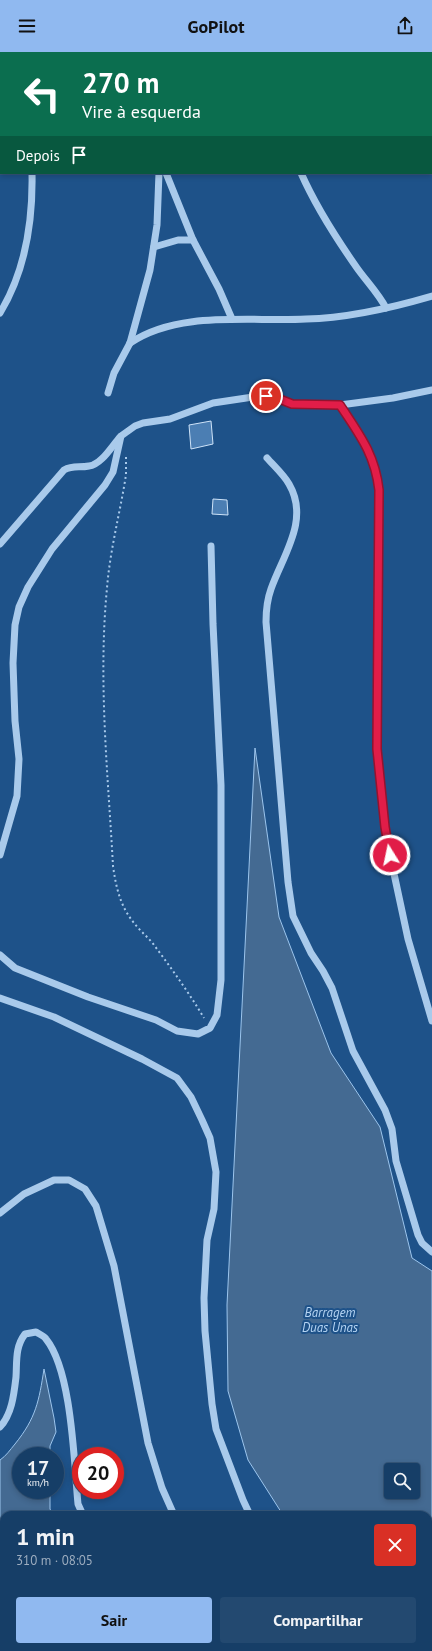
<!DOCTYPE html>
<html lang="pt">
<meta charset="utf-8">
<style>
body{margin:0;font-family:"PT Sans",sans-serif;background:#234970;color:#f1f3f6;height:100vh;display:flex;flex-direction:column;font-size:15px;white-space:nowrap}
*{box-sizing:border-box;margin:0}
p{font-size:13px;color:#9eaec0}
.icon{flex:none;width:22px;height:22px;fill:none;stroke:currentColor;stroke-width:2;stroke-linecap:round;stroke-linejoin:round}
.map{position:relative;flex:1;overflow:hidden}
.details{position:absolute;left:0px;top:1459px;width:432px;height:140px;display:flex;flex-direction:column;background:#163e67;border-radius:12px 12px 0 0;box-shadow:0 2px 6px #0003,0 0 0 1px #35577b}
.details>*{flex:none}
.top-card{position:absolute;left:0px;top:0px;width:432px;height:122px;box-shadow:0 2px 6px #0003,0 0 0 1px #35577b;background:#0b6e4f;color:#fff;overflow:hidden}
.tools{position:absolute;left:384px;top:1411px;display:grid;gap:8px}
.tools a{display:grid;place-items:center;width:36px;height:36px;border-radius:4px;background:#163e67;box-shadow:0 2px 6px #0003,0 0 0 1px #35577b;font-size:20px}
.speed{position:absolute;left:12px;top:1395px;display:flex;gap:8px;font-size:20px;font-weight:700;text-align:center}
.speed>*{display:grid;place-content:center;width:52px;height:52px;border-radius:50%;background:#163e67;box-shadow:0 2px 6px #0003,0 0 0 1px #35577b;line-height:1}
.speed small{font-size:10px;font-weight:400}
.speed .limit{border:6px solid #d22;background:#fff;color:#111}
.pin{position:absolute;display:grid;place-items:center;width:34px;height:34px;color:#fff;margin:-17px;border:2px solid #fff;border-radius:50%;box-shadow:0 1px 4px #0007}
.me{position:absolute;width:44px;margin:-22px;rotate:350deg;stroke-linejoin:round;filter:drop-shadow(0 0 3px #0008)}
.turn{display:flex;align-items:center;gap:14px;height:84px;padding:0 16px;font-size:18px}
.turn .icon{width:52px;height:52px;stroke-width:2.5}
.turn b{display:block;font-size:28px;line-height:34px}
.then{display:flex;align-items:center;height:38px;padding:0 16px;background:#0003;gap:8px;font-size:15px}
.round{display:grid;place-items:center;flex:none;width:42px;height:42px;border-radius:4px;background:#234970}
.overview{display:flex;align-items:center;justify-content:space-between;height:68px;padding:0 16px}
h1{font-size:24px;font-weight:600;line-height:30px}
.button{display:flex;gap:8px;margin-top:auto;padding:8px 16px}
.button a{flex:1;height:46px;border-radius:4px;background:#90b9f0;color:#111;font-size:16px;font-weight:600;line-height:46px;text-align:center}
.button a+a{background:#234970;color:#f1f3f6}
header{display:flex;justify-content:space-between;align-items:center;height:52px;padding:0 16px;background:#90b9f0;color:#111;font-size:18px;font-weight:600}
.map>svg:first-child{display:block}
.water{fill:#446a92;stroke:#9cc5ed;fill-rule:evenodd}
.building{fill:#4b7eb3;stroke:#cee3f8}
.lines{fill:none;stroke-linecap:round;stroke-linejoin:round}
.path{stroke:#a9caeb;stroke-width:2;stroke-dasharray:2 3;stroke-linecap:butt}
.minor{stroke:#a9caeb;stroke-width:7}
.route-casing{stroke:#92132f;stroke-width:10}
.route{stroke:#e11d48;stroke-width:7}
.labels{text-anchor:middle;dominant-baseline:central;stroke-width:4;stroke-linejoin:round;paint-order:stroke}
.water-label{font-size:13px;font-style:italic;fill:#b5d4f3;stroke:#1e5289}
</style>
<header><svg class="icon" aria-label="menu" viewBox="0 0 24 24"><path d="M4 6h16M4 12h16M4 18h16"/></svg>GoPilot<svg class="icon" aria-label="share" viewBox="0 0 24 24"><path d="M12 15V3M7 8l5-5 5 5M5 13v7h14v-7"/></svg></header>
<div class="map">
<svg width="432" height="1599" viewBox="0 0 432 1599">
<rect width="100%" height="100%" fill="#1e5289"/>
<g class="water">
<path d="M255,696l24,169 52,136 49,74 32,131 20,13v380h-106l3,-4h99v-132h-145l-35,-55 -20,-69 -1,-86zM391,1418h22v22h-22z"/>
<path d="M44,1317l10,49 2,14 -6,14v10h-29v34h29v19l3,6h-49v132h156l5,4h-165v-191c6,-4 10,-10 15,-16 21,-26 24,-43 29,-75z"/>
</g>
<g class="building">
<path d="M211,369l2,23 -22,5 -2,-24z"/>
<path d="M213,447l14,1 1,15 -16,-1z"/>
</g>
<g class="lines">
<path class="path" d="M126,405v18c-6,38 -16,75 -19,113 -9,93 1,186 6,278 3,21 7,40 21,57 6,8 14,14 20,22 18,24 35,48 50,73"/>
<g class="minor">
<path d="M134,0v1"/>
<path d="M265,0l1,1"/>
<path d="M392,0v1"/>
<path d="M0,16l1,2"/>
<path d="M431,105l1,2"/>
<path d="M166,121l27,67 26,49 13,30"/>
<path d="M301,121c15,34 35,65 56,95 10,14 21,25 29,40"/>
<path d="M154,195l24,-7h15"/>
<path d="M0,261c26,-43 33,-91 32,-140"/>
<path d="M130,291c49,-33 120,-21 176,-24 43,-1 85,-11 126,-23"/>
<path d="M108,341l6,-20 16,-30 20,-73 7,-45 2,-52"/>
<path d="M340,353c18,28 35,50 39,84l-2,260 8,78 8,42 15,70 24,82"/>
<path d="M267,406c7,8 17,17 22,26 21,36 -6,71 -18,105 -4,11 -5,22 -5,33l22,260 5,34 18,37 12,18 9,17 21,63 32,59 7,19 4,32 22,74 4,8 10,9"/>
<path d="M0,492l64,-74c9,-5 15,-2 25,-4 12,-1 23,-20 31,-29"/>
<path d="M0,803l17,-59 2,-37 -4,-38 -2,-58 2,-38 4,-18 9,-20 24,-38 53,-64 8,-13 8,-36 14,-10 8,-3 27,-4 43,-16 40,-6 24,1 15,6 48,1 53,-7 39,-8"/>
<path d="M0,903l15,13 73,29 68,23 21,11 21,3 12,-6 7,-13 4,-35v-195l-8,-161 -2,-78"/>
<path d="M0,946l54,19 88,42 35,19 14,19 11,23 8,18 6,34 -2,37 -7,31 -3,58 1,33 7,73 4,25 27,71 7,15"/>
<path d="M0,1161l24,-19 30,-14h15l16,9 11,17 18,60 34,177 14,45 12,27"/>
<path d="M0,1375c12,-13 14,-33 16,-50 1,-16 -1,-30 9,-43l11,-2c3,2 8,4 10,7 26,32 28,124 32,165l5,11"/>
<path d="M215,1595c9,4 21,4 29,0"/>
</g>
</g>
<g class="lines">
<g class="route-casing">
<path id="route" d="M266,344l11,2 15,6 48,1c19,29 35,49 39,85l-2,259 8,78 5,28"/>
</g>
<use href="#route" class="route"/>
</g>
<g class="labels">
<g class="water-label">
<text x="330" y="1260">Barragem<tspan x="330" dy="15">Duas Unas</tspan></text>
</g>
</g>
</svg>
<div class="tools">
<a><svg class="icon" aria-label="search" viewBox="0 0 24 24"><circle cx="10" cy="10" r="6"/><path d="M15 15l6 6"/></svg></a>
</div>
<div class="speed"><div>17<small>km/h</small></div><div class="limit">20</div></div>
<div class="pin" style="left:266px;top:344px;background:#d93025"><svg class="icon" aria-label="arrive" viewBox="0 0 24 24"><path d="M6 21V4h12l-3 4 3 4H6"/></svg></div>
<svg class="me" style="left:390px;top:803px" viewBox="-20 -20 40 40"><circle r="17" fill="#e11d48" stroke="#fff" stroke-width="3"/><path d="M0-11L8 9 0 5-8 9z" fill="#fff"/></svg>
<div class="top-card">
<div class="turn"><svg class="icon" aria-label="left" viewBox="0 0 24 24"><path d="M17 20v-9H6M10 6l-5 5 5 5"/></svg><div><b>270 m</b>Vire à esquerda</div></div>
<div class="then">Depois<svg class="icon" aria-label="arrive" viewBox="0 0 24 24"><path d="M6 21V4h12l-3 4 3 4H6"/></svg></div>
</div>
<section class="details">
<div class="overview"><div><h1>1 min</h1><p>310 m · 08:05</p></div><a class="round" style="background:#d93025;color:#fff"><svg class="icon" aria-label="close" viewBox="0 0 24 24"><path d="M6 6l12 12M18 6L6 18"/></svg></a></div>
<div class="button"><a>Sair</a><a>Compartilhar</a></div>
</section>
</div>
